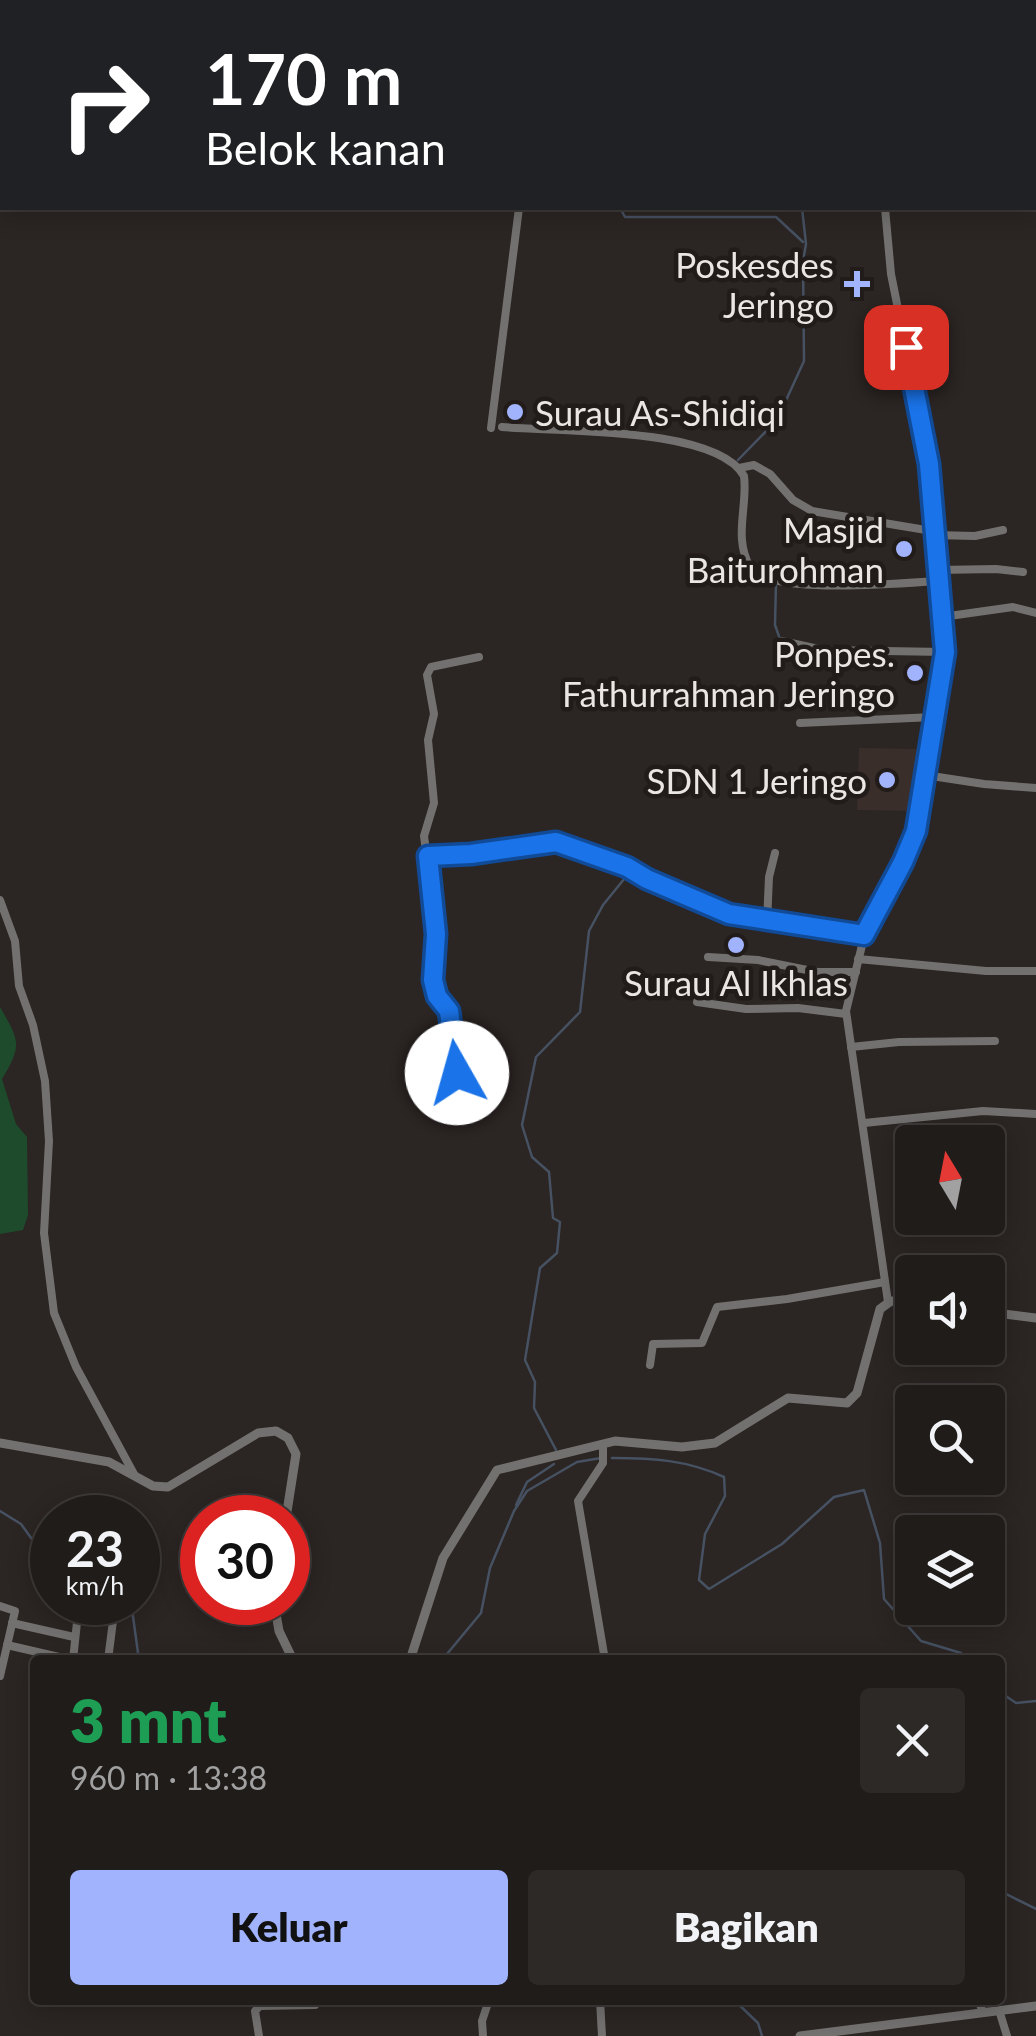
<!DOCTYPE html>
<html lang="id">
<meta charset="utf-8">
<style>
body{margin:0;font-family:Lato,sans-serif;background:#2d2927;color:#f1f3f6;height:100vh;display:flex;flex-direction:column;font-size:38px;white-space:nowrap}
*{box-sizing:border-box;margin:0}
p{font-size:32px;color:#a2a1a2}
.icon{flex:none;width:55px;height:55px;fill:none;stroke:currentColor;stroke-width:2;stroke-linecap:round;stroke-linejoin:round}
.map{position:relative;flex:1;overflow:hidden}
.sheet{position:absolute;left:30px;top:1655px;width:975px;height:350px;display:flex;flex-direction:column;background:#201c1a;border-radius:10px;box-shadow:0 5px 25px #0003,0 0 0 2px #3d3a39}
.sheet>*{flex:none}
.top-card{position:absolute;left:0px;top:0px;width:1038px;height:210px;box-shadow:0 5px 25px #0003,0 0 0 2px #3d3a39;background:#202124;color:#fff;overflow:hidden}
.needle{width:65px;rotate:350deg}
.buttons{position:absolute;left:895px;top:1125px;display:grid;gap:20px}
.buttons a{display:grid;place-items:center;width:110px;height:110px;border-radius:10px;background:#201c1a;box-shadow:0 5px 25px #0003,0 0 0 2px #3d3a39;font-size:50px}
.speed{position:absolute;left:30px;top:1495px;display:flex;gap:20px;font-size:50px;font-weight:700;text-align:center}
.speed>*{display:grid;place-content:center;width:130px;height:130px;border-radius:50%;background:#201c1a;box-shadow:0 5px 25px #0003,0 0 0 2px #3d3a39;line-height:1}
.speed small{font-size:25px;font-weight:400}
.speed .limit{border:15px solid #d22;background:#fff;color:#111}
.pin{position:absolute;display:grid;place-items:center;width:85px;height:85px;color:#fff;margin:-42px;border-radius:20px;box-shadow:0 5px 15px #0006}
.me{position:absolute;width:110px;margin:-55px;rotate:353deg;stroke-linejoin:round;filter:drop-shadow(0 0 8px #0008)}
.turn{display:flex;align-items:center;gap:35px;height:210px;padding:0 40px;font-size:45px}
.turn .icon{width:130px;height:130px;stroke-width:2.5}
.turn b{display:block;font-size:70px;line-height:85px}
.round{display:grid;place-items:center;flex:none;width:105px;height:105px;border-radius:10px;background:#2d2927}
.headline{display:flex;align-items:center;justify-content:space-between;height:170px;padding:0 40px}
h1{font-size:60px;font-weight:800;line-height:75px;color:#1e9e55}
.cta{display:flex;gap:20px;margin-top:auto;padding:20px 40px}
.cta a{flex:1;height:115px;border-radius:10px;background:#a1b3fd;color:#111;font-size:40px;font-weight:800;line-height:115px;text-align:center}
.cta a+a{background:#2d2927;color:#f1f3f6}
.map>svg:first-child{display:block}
.built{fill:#3a2e2a}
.green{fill:#1d4b2b}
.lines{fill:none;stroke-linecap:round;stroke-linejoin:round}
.stream{stroke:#465162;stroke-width:2.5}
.minor{stroke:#73716f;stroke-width:8}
.tertiary{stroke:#73716f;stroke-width:9}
.route-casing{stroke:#114b97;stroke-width:25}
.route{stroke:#1a73e8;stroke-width:18}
.poi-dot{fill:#a1b3fd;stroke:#211c1a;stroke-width:4}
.labels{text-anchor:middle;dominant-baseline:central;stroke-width:9;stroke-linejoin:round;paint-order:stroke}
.poi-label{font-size:35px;fill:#eae6e4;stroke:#211c1a;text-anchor:end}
</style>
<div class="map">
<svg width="1036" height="2036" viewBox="0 0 1036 2036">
<rect width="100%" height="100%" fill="#2b2523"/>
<path class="built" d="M859,748l58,1 -2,62 -58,-1z"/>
<path class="green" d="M0,1007c19,33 23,38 2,72l14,45 11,13 1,78 -5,15 -23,4z"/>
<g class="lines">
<g class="stream">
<path d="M611,0v2"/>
<path d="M725,2l2,-2"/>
<path d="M620,208l5,9h151l27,25"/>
<path d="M738,460l39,-40 27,-59 -1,-100 3,-17 -4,-36"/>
<path d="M776,583l-1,42 6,17"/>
<path d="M556,1450l-22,-42 1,-26 -10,-22 15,-92 17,-15 3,-31 -7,-4 -4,-46 -17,-15 -10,-32 14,-68 44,-45 9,-81 14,-26 26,-32"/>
<path d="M612,1458c41,0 75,2 112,19l1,19 -20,38 -6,46 10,9 73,-45 52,-47 30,-7 16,53 4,56 37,42 40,12 6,7"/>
<path d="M516,1505l11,-23 27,-18"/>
<path d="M0,1511l21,13 31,43"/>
<path d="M131,1602l8,58"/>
<path d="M442,1660l39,-47 9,-45 24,-57 13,-20 50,-29 24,-4"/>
<path d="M1000,1692l16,11 20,-2"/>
<path d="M1000,1891l36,18"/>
<path d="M734,2000l24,23 4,13"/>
</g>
<g class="minor">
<path d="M509,0v2"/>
<path d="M595,0l1,2"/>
<path d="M848,0v2"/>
<path d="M885,208l6,66 38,190 16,181 -30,186 -12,31 -37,67 -20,82 42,291"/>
<path d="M502,427c52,5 214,-1 242,49 4,30 -11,61 6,91 15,29 155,16 188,14"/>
<path d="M491,428l28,-220"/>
<path d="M739,468l15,-3 16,9 23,26 19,11 120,20"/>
<path d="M933,535l42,1 28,-6"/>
<path d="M937,570l59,-1 27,3"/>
<path d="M942,617l71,-10 23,6"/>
<path d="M782,641l41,9 122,2"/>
<path d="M800,723l134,-6"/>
<path d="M925,775l59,9 52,4"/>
<path d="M428,856l43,-2 85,-12 71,25 20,12 82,35 135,21"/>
<path d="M0,900l15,41 4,45 14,39 12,56 4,60 -5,92 10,80 22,54 59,109"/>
<path d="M767,922l2,-45 6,-24"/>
<path d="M708,957l50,3 59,12h39"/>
<path d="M858,959l128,12h50"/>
<path d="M697,1002l49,7 52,-1 48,6"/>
<path d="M851,1047l48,-5 96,-1"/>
<path d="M457,1073l-8,-62 -12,-16 -4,-15 1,-67 -10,-77 10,-33 -6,-63 6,-26 -7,-39 4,-8 48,-10"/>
<path d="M864,1123l119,-12 53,3"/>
<path d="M650,1365l3,-21 49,-1 15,-36 70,-8 98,-17"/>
<path d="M603,1444v19l-25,38 27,159"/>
<path d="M0,1606l15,5 -15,65"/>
<path d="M12,1623l62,14"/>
<path d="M7,1645l65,15"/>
<path d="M73,1660l5,-47h36l-6,47"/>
<path d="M600,2000l2,36"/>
<path d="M978,2000l5,12"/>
<path d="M999,2010l8,26"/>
<path d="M259,2036l-4,-25 5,-5 55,-1"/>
<path d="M483,2036l-1,-15 7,-21"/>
</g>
<g class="tertiary">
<path d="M988,1312l48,6"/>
<path d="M0,1443l109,19 44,24 15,1 90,-54 18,-2 12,7 8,16 -10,64"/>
<path d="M274,1602l5,29 14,29"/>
<path d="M410,1660l33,-102 54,-88 118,-29 67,6 33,-4 73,-45 59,5 10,-10 23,-84 11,-8 21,1"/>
<path d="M800,2036l236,-30"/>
</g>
</g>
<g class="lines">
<g class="route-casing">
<path id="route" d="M457,1073l-8,-62 -12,-15 -4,-16 3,-46 -8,-78 43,-2 85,-12 71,25 20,12 82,35 135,21 39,-73 13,-31 29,-179 -16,-188 -23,-117"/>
</g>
<use href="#route" class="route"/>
</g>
<g class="poi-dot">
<path d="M852 269h10v10h10v10h-10v10h-10v-10h-10v-10h10z"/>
<circle cx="515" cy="412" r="10"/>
<circle cx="904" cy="549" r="10"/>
<circle cx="915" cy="673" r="10"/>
<circle cx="887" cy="780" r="10"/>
<circle cx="736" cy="945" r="10"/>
</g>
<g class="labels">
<g class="poi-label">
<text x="834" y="264">Poskesdes<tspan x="834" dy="40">Jeringo</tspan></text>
<text x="535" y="412" text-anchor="start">Surau As-Shidiqi</text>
<text x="884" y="529">Masjid<tspan x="884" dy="40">Baiturohman</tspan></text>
<text x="895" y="653">Ponpes.<tspan x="895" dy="40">Fathurrahman Jeringo</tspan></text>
<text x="867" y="780">SDN 1 Jeringo</text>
<text x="736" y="982" text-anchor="middle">Surau Al Ikhlas</text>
</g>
</g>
</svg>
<div class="buttons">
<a><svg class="needle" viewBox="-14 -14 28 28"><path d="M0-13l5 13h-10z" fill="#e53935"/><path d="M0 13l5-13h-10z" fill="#a2a1a2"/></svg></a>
<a><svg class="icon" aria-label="sound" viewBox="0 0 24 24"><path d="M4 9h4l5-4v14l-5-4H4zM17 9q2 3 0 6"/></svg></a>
<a><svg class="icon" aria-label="search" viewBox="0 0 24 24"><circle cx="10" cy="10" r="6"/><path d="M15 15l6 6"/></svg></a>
<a><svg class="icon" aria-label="layers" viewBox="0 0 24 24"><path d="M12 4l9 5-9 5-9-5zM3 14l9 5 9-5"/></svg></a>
</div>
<div class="speed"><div>23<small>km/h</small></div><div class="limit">30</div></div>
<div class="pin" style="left:906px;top:347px;background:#d93025"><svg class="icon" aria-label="arrive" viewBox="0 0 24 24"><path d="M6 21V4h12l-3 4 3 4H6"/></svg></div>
<svg class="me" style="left:457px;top:1073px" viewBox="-20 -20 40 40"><circle r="19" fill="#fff"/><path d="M0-13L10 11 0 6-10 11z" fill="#1a73e8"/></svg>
<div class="top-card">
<div class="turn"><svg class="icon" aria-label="right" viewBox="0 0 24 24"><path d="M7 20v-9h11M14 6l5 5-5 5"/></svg><div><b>170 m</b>Belok kanan</div></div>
</div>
<section class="sheet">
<div class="headline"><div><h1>3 mnt</h1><p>960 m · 13:38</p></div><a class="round"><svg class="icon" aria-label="close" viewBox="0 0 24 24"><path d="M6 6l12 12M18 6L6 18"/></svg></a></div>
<div class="cta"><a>Keluar</a><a>Bagikan</a></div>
</section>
</div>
